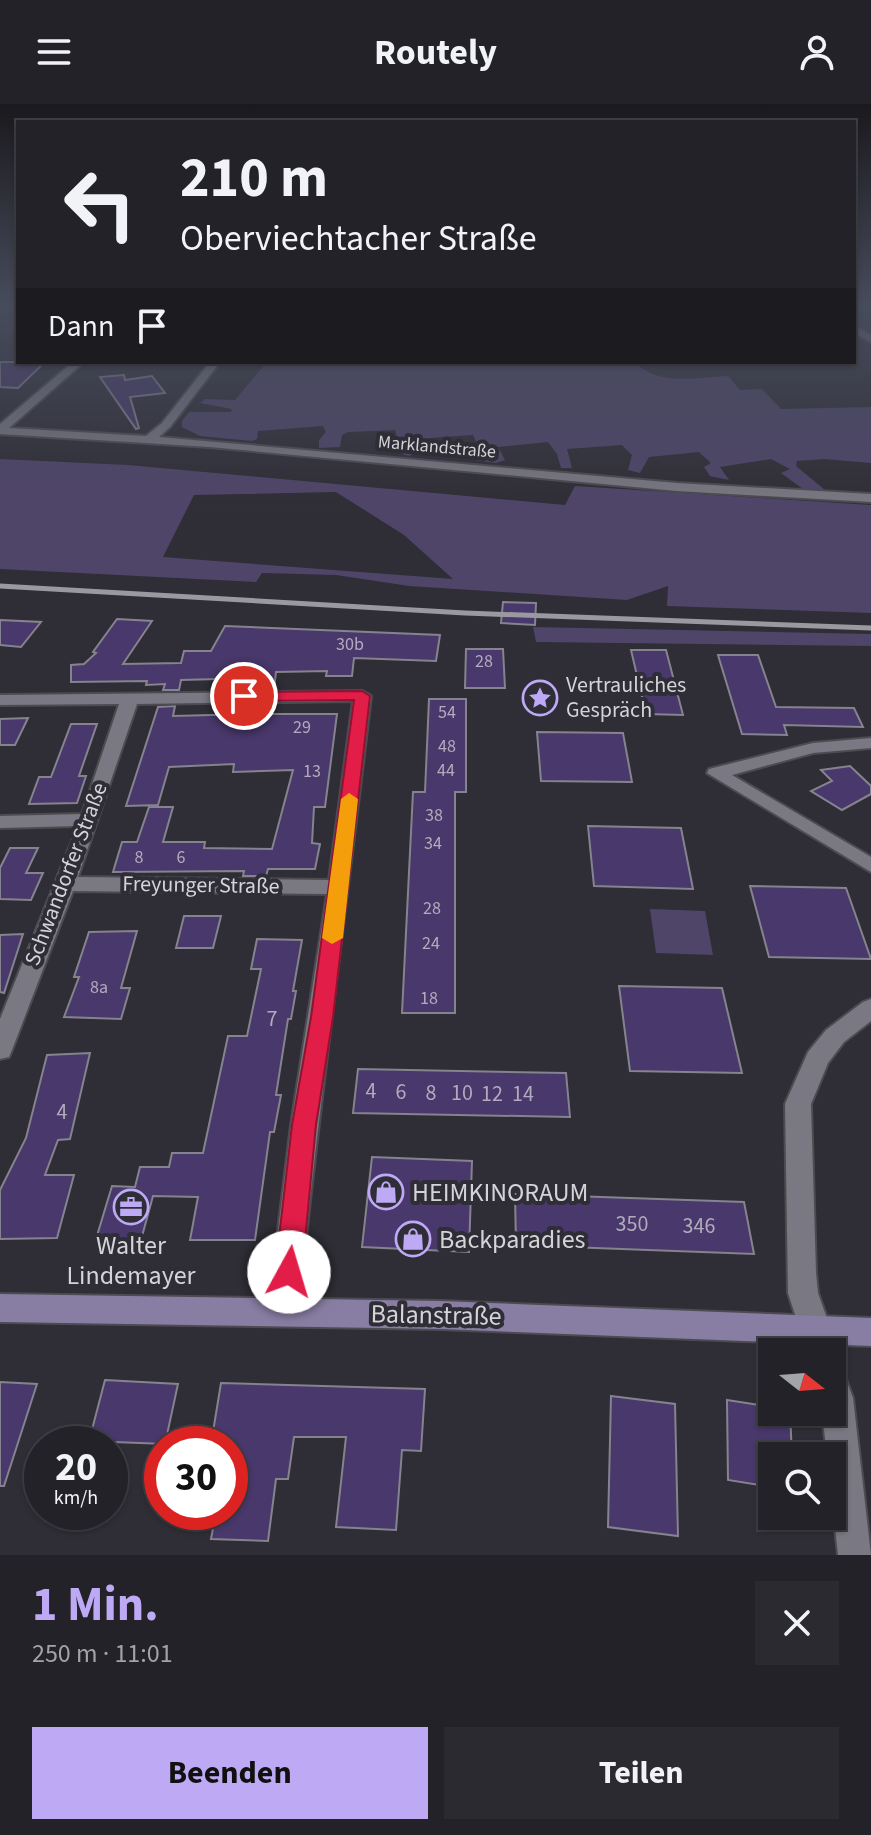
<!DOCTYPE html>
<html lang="de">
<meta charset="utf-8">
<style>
body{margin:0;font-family:"Source Sans 3",sans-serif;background:#2b2a30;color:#f1f3f6;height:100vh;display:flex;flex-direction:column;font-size:30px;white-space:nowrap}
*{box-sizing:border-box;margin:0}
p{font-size:26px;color:#a3a4a8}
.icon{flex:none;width:44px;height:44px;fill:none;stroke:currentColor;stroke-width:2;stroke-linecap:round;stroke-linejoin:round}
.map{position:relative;height:1451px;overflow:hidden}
.drawer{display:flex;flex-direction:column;background:#232228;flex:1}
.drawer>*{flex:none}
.guide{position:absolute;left:16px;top:16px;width:840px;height:244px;border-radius:0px;box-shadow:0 2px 6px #0004,0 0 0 2px #403f45;background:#232228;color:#f1f3f6;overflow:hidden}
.needle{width:52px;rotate:107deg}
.fabs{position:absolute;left:758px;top:1234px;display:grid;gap:16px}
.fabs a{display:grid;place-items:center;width:88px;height:88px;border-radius:0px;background:#232228;box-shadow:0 2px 6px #0004,0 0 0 2px #403f45;font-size:40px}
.speed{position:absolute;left:24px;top:1322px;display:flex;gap:16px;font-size:40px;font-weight:700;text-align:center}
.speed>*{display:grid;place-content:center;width:104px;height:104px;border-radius:50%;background:#232228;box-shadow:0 2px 6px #0004,0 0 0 2px #403f45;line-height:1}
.speed small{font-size:20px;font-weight:400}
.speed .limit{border:12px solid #d22;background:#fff;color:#111}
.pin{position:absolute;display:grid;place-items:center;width:68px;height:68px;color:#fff;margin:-34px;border:4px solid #fff;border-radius:50%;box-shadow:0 2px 8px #0007}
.me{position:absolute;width:88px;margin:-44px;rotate:6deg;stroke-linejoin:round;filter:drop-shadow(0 0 6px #0008)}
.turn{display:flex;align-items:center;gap:28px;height:168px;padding:0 32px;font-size:36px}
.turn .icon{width:104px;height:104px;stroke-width:2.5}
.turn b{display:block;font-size:56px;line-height:68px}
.then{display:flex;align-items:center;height:76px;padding:0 32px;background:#0003;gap:16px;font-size:30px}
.round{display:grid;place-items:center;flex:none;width:84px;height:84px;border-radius:0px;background:#2b2a30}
.summary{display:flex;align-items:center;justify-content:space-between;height:136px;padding:0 32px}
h1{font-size:48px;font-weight:700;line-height:60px;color:#bea9f5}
.primary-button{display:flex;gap:16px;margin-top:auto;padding:16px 32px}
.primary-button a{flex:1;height:92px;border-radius:0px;background:#bea9f5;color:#111;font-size:32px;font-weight:700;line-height:92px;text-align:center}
.primary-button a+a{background:#2b2a30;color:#f1f3f6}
header{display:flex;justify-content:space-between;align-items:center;height:104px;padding:0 32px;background:#232228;font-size:36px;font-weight:700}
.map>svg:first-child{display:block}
.green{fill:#4f4569;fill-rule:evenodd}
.building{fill:#48386b;stroke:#85838d;stroke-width:2}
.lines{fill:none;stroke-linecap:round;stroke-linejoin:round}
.street-casing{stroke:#4c4b51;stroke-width:4}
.secondary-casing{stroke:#4c4b51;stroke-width:4}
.street{fill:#7a7882;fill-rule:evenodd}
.secondary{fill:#887ea3;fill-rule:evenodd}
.rail{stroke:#9a999f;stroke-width:5}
.route{fill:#e11d48;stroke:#92132f;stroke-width:2}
.slow{fill:#f59e0b}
.labels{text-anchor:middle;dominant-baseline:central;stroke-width:8;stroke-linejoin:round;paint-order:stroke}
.far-street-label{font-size:18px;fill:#d4d3d8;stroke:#2f2d35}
.number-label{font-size:18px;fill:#b1acbd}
.poi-label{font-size:22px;fill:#d4d3d8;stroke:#2f2d35;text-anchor:start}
.street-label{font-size:22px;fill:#d4d3d8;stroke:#2f2d35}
.near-number-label{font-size:22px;fill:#b1acbd}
.near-poi-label{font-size:26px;fill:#d4d3d8;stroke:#2f2d35;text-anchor:start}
.near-street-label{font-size:26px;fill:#d4d3d8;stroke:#2f2d35}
</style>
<header><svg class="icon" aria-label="menu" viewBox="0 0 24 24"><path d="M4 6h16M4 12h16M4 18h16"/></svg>Routely<svg class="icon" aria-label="person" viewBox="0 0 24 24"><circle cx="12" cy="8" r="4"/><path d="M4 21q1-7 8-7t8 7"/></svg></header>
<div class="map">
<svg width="871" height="1451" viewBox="0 0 871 1451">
<rect width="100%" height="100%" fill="#2f2d35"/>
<g class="green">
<path d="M267,258h368c23,25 62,15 93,14l12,14 22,-1 19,20 90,-2v56l-47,-4 -27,2 -1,5 29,24 -22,-1 -22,-16 9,-4 -19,-10 -51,8 9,13 -19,-4 -6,-9 7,-4 -12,-11 -50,5 -9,16 -12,-3 4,-15 -10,-10 -55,4 5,19h-11l-4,-14 -9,-12 -50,5 7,13 -9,3 -21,-3 -7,-10 10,-5 -5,-10 -58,4 -4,3 2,11 -4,3 -7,-2 -7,-24 -47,2 -6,3 -2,12 -21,1v-8l7,-8 -3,-6 -65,5 -1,8 -5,2 -52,-5 -18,-9v-6l7,-9h42l1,-3 -32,-6 5,-4 30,1z"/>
<path d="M0,355l128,6 437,40 10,-19 296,19v108l-204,-7 1,-20 -41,14 -218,-14 -73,-11 -74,-2 -6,9 -256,-13zM336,388l68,43 49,44 -290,-22 31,-62z"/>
<path d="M533,523l338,7v12l-335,-4z"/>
<path d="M650,805l55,2 8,44 -57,-2z"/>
</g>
<g class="building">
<path d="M0,258h45l-27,26 -18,-1z"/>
<path d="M124,271l1,5 27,-4 13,17 -35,4 9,31 -3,1 -36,-52z"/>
<path d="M503,498l33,1 -1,22 -34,-2z"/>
<path d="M117,515l35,2 -29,43 58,-1 3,-12h27l14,-25 215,9 -4,26 -82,-3 -2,18h-26l1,-5 -51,1 -2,17h-17l2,-11 -78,2 -2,10h-16l2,-6 -19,1 1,-4 -76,1v-17l13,-1 12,-11 -3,-1z"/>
<path d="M0,516l41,2 -20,25 -21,-2z"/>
<path d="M466,545h37l2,39h-40z"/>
<path d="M631,546h35l17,65 -37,-1z"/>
<path d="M718,551h40l18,52 78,1 9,19 -79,-2 3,10 -45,-1z"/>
<path d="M429,595h37v93h-11v221h-53l11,-221h12z"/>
<path d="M254,601h18l-2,9h67l-12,93h-11l-2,36 8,1 -5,25h-47l-2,7h-23l1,-5 -131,1 9,-30h15l12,-35h24l-10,35h42l-1,6 68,1 21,-79 -60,2 1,-8 -65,3 -11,38 -32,1 32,-99 17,-1 -2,10 79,-2z"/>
<path d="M28,614l-13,27h-15v-26z"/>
<path d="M71,620h26l-18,52h7l-9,27 -48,1 10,-27h12z"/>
<path d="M537,628l86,1 9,49 -91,-1z"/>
<path d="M850,662l21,20v8l-29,16 -31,-19 21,-10 -11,-11z"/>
<path d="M588,722l93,2 12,61 -99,-3z"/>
<path d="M10,744h28l-12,25h17l-12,27 -31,-1v-31z"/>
<path d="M750,782l96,2 25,71 -102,-2z"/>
<path d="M184,812h37l-8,32h-37z"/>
<path d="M137,827l-16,57h9l-9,31 -57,-2 15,-40h-5l15,-45z"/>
<path d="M23,830l-19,59 -4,-1v-57z"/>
<path d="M257,835l45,1 -9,51h3l-5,28h-3l-12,76h5l-7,37h-4l-15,108h-65l8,-43 -45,-1 -12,44 -45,-1 16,-53 23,1 5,-20h29l3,-14h31l25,-117h19l14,-67h-10z"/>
<path d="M619,882l103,2 20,85 -112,-2z"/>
<path d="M90,949l-20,86 -12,1 -13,35h29l-17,63 -57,1v-49l26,-52 21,-83z"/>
<path d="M358,965l208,4 4,44 -217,-4z"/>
<path d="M372,1053l100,4 -3,91 -107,-5z"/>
<path d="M515,1090l229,8 10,52 -238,-9z"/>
<path d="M105,1276l73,4 -13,60 -76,-3z"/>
<path d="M0,1278l37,2 -33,102h-4z"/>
<path d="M221,1279l204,6 -4,62 -19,-1 -6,80 -60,-3 10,-90h-52l-6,42h-12l-8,62 -57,-2 5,-27h14v-68h-19z"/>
<path d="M611,1292l64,8 3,132 -70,-9z"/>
<path d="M727,1296l45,7v5h18l2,44h-20v31l-44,-7z"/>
</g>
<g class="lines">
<g class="street-casing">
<g id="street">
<path d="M854,222l17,9v7l-17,-9z"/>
<path d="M73,258h11l-75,66 137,8 16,-13 48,-61h10l-50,65 -11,10 518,46 194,11v8l-194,-11 -467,-44 -210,-13v-10z"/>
<path d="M362,587l9,5c-24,205 -52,409 -73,615l-4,10 -11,4 -11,-4 -4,-10 23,-186 36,-231 -254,-3 -61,159 -3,7 -9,2v-40l78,-193 -78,2v-12l82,-2 37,-110 -119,1v-10zM353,597l-24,179 -251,-3 59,-173z"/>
<path d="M871,634v10l-58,5 -81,22 139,82v15l-164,-99 2,-4 104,-26z"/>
<path d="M871,895v22l-27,21 -16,21 -17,41 5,169 2,20 21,59 -7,11v-11h-25l-19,-59 -3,-189 23,-52 18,-22 37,-28z"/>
<path d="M832,1263l11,4 10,27 18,157h-33l-6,-56v-43h-5l-5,-44h10z"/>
</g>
</g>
<g class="secondary-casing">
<path id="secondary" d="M0,1190l441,7 430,17v28l-430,-17 -441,-7z"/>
</g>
<use href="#street" class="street"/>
<use href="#secondary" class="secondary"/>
<path class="rail" d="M0,482l465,27 406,15"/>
</g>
<linearGradient id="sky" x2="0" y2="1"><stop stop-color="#1a191d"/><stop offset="0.5" stop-color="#474c5c"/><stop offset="1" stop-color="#474c5c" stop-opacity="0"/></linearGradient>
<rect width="871" height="403" fill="url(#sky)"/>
<path class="route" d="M362,587l8,5 -37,321 -17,108 -14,147 -4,9 -9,3 -10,-3 -4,-9 17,-147 19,-108 43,-317 -110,1 -8,-5 8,-4z"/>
<path class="slow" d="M349,689l9,6 -15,139 -11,6 -10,-6 19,-139z"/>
<defs>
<g id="sight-ring" transform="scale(1.8)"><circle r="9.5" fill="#2f2d35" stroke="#bea9f5" stroke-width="1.5"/><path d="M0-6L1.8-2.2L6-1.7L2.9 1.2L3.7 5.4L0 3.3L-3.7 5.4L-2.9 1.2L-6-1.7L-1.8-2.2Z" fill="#bea9f5"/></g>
<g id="shop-ring" transform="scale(1.8)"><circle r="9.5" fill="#2f2d35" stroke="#bea9f5" stroke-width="1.5"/><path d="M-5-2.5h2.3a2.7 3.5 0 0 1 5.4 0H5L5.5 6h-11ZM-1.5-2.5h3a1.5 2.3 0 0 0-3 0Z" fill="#bea9f5"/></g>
<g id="office-ring" transform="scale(1.8)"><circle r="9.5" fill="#2f2d35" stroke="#bea9f5" stroke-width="1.5"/><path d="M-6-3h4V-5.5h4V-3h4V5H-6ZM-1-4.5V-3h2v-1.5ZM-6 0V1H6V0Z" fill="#bea9f5"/></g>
</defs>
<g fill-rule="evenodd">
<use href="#sight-ring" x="540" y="594"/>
<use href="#shop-ring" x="386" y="1088"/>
<use href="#office-ring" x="131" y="1103"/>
<use href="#shop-ring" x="413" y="1135"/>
</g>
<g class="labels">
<g class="far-street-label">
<text transform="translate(437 343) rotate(5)">Marklandstraße</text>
</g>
<g class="number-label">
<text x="350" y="540">30b</text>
<text x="484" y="557">28</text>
<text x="447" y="608">54</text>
<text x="302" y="623">29</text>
<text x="447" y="642">48</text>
<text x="446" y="666">44</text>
<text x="312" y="667">13</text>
<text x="434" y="711">38</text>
<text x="433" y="739">34</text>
<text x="139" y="753">8</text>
<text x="181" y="753">6</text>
<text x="432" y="804">28</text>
<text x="431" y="839">24</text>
<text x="99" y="883">8a</text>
<text x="429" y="894">18</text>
</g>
<g class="poi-label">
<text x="566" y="581">Vertrauliches<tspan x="566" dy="25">Gespräch</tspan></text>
</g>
<g class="street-label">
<text transform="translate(66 770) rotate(-69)">Schwandorfer Straße</text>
<text transform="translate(201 781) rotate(1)">Freyunger Straße</text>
</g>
<g class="near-number-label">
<text x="272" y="915">7</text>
<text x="371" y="987">4</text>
<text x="401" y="988">6</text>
<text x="431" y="989">8</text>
<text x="462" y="989">10</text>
<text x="492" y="990">12</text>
<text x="523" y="990">14</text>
<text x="62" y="1008">4</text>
<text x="632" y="1120">350</text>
<text x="699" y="1122">346</text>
</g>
<g class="near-poi-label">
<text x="412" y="1088">HEIMKINORAUM</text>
<text x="439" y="1135">Backparadies</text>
<text x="131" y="1141" text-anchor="middle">Walter<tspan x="131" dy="30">Lindemayer</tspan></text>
</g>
<g class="near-street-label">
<text transform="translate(436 1211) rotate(1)">Balanstraße</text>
</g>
</g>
</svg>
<div class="fabs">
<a><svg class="needle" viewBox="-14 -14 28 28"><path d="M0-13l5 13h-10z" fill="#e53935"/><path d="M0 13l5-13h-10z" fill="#a3a4a8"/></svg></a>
<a><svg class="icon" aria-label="search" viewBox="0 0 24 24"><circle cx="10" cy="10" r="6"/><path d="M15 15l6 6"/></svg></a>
</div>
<div class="speed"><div>20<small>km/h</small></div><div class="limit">30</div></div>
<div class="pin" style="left:244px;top:592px;background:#d93025"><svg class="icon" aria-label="arrive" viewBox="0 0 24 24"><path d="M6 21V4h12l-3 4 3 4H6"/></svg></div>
<svg class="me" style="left:289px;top:1168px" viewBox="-20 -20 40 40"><circle r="19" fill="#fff"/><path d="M0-13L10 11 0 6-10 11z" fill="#e11d48"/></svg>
<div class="guide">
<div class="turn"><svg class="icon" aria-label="left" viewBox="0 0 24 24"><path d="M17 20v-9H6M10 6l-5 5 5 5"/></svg><div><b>210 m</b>Oberviechtacher Straße</div></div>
<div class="then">Dann<svg class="icon" aria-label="arrive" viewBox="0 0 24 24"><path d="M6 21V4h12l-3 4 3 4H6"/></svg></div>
</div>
</div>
<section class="drawer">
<div class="summary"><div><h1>1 Min.</h1><p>250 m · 11:01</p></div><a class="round"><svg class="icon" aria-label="close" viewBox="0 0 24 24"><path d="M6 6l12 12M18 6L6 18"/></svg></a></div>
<div class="primary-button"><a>Beenden</a><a>Teilen</a></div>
</section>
